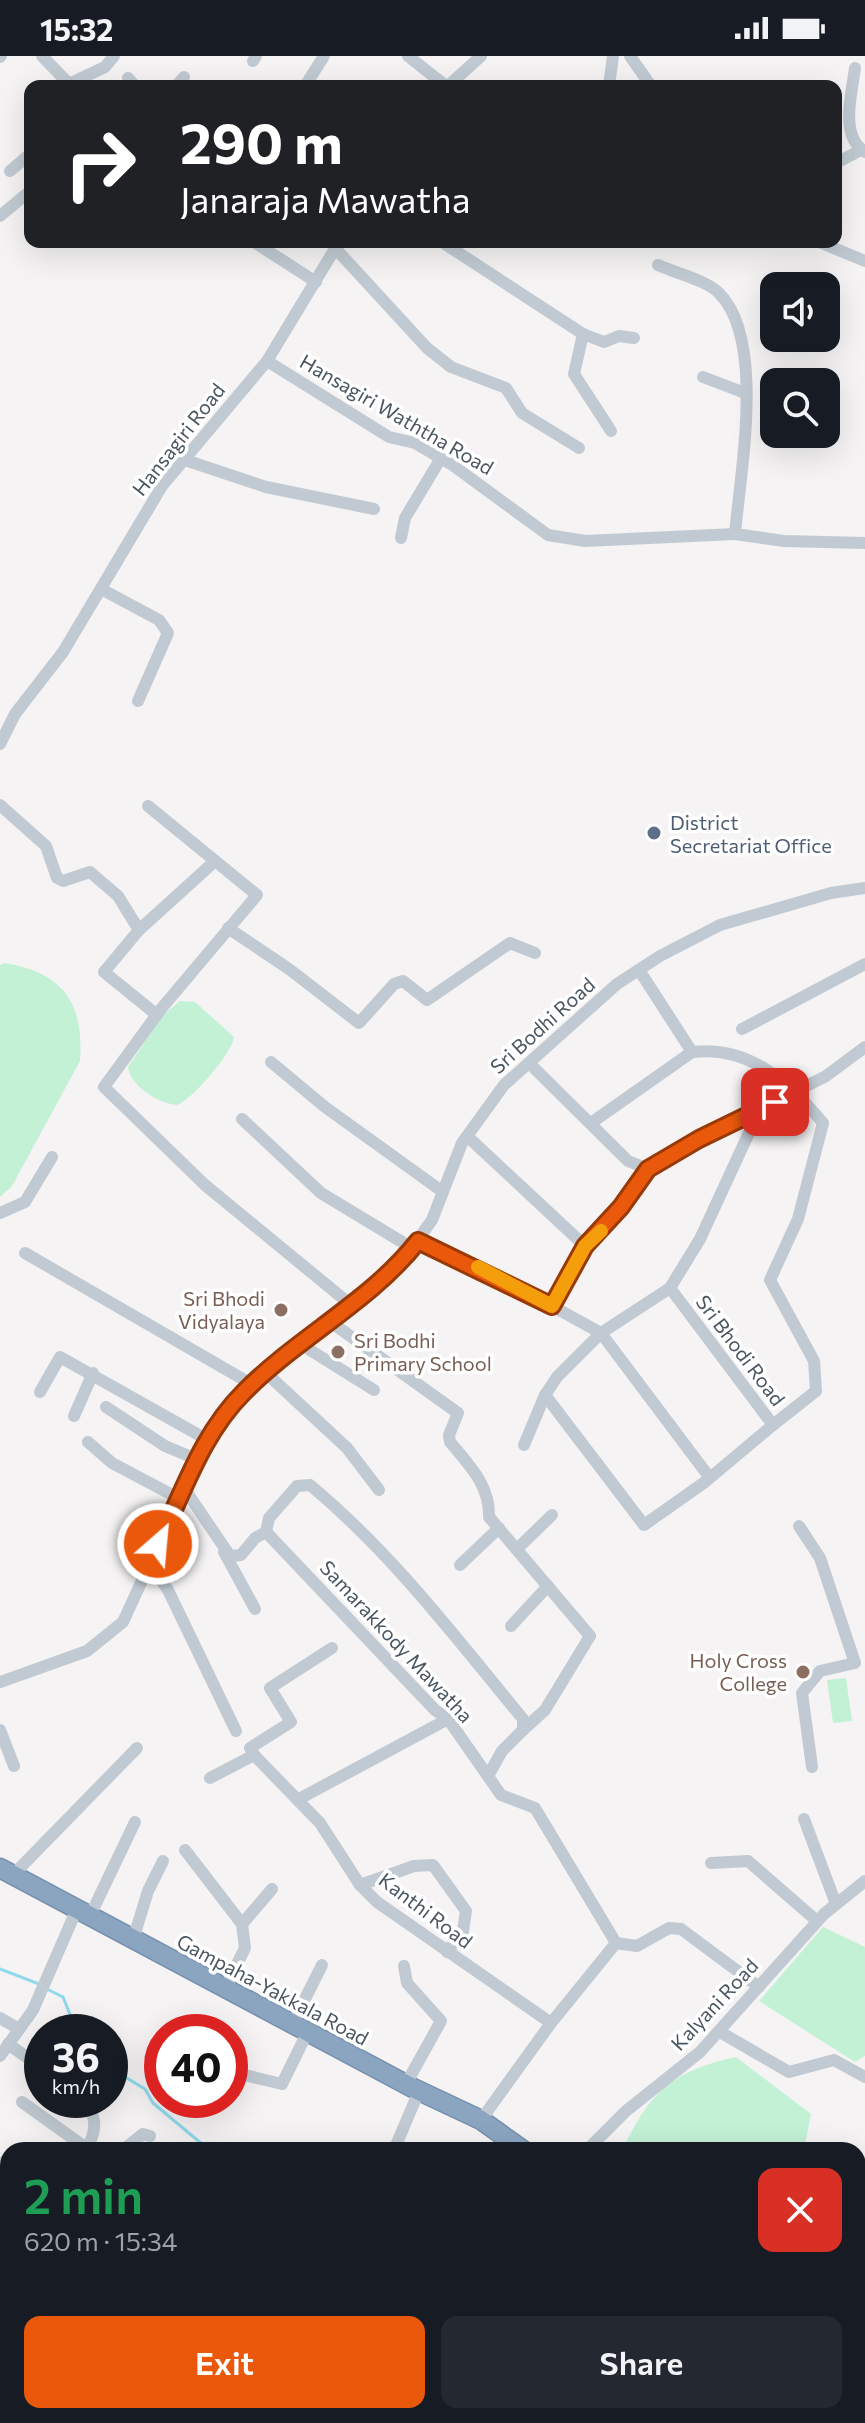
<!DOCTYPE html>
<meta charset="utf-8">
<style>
body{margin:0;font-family:Commissioner,sans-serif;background:#242831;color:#f1f3f6;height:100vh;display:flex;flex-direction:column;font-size:30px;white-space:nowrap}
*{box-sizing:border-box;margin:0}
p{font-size:26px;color:#9ea1a6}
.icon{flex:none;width:44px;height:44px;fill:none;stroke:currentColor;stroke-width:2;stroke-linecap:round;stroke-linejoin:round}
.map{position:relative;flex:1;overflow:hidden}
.panel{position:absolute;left:0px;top:2086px;width:866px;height:282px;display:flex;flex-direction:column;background:#171b24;border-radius:24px 24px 0 0;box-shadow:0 8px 32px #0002}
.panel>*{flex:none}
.guide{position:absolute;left:24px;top:24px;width:818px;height:168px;border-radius:16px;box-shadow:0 8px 32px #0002;background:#202124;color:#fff;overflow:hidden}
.tools{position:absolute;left:760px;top:216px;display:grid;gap:16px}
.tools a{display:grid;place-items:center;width:80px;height:80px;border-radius:16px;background:#171b24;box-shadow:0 8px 32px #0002;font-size:40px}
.speed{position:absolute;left:24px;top:1958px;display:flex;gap:16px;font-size:40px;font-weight:700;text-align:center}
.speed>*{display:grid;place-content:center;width:104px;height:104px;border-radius:50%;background:#171b24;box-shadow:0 8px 32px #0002;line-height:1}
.speed small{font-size:20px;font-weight:400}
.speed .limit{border:12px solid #d22;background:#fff;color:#111}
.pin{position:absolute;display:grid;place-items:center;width:68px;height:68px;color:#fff;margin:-34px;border-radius:16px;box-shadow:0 4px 12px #0006}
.me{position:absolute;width:88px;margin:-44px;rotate:27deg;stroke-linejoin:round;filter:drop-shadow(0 0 6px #0008)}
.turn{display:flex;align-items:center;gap:28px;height:168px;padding:0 24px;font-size:36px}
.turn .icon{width:104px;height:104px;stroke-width:2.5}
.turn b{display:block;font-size:56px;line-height:68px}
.round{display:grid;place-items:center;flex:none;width:84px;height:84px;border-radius:16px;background:#242831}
.summary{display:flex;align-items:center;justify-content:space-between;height:136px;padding:0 24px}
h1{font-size:48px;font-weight:600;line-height:60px;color:#1e9e55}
.button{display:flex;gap:16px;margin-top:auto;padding:16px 24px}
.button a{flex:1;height:92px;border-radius:16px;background:#ea580c;color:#fff;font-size:32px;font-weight:600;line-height:92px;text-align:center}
.button a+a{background:#242831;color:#f1f3f6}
.status{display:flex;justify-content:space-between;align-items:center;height:56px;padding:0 40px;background:#171b24;direction:ltr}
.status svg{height:22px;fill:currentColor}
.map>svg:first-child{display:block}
.green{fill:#c3f1d5}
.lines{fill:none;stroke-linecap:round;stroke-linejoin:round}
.stream{stroke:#90daee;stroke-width:3}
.highway-casing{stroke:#7690ad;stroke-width:21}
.minor{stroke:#c1cad2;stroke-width:12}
.highway{stroke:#8ba5c1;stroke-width:18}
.route-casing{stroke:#983908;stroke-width:20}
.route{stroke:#ea580c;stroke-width:14}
.slow{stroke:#f59e0b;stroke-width:14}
.service-dot{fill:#5c6f8a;stroke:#fff;stroke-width:3}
.education-dot{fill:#8d6e63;stroke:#fff;stroke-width:3}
.labels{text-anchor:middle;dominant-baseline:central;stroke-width:7;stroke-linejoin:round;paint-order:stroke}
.street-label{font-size:20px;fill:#4a5661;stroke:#fff}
.service-label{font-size:20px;fill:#4e5e75;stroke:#fff;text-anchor:start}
.education-label{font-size:20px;fill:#785e54;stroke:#fff;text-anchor:end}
</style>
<div class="status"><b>15:32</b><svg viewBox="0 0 49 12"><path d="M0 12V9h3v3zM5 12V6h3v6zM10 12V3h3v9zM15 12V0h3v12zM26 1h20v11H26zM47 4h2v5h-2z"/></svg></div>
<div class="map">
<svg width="865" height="2367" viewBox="0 0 865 2367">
<rect width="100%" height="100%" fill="#f5f3f3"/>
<g class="green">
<path d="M5,907c58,10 79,39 75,98l-68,125 -12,11v-232z"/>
<path d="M180,945l15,1 39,35c-2,16 -41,62 -57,68 -18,-1 -47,-19 -49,-38l35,-52z"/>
<path d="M846,1622l6,43 -19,2 -6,-43z"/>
<path d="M823,1871l42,20v109l-10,6 -96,-61z"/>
<path d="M736,2001l75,57 -7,36 -180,-3c25,-55 51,-77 112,-90z"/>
</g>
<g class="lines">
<g class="stream">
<path d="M0,1913l39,15"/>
<path d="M45,1932l18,9 14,35"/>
<path d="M110,2005l10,13 25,15 8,14 55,46 55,1"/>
<path d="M521,2360l4,7"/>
<path d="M601,2360l3,7"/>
</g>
<g class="highway-casing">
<g id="highway">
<path d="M0,1812l413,220 68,32 42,30"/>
<path d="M684,2360l6,7"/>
</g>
</g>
<g class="minor">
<path d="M42,0l29,30"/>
<path d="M408,0l38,30"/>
<path d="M630,0l21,30"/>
<path d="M0,1l1,-1"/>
<path d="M253,5l3,-5"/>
<path d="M855,12c-3,25 -16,68 10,84"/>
<path d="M128,22l7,8"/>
<path d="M69,28l36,-17 9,-11"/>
<path d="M176,30l8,-9"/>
<path d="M305,30l19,-30"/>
<path d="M448,30l33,-30"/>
<path d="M609,30l4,-30"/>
<path d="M836,107l25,-13"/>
<path d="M10,115l20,-17"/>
<path d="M0,160l30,-25"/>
<path d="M254,186l62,40"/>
<path d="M442,186l141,92 -9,40 37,57"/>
<path d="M819,186l46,19"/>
<path d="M335,192l92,100 24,19 55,21 16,25 57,35"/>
<path d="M658,209c17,8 48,15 61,28 47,47 21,180 16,241l49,7 81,2"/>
<path d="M583,278l21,8 15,-6 15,2"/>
<path d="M267,305l122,76 26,6 36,21 97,71 37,6 150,-7"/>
<path d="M703,321l42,16"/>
<path d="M182,403l84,28 108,22"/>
<path d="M401,482l4,-20 36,-60"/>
<path d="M103,534l56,30 9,13 -30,68"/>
<path d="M0,688l15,-30 48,-62 99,-166 105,-125 72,-119"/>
<path d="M0,749l46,41 11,32 6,3 27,-9 28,24 21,34 -35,42 53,43"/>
<path d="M148,750l109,89 -96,114 -57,78 101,98 146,120"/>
<path d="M228,872l61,41 70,54 35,-39 9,-3 24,19 83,-57 25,10"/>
<path d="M139,874l76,-69"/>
<path d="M742,973l123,-65"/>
<path d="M692,996c57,-7 97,30 131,71l-25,96 -28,61 44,81 2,30 -43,34 -103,-137 30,-49 60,-130"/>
<path d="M271,1006l54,45 118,85"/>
<path d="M530,1008l98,97 20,8"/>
<path d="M242,1063l79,74 91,55"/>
<path d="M591,1067l101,-71 -53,-82"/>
<path d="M467,1080l118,110"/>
<path d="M0,1157l25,-11 27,-45"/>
<path d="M418,1185l134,65 33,-60 36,-39 27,-38 51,-30 127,-63 39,-29"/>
<path d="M25,1197l228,132"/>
<path d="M552,1250l49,27 69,-45"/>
<path d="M332,1267l126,90 -9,22 1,7c19,23 40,43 39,75l101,119 -45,74 -22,20"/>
<path d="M302,1289l72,45"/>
<path d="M265,1316l82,76 32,42"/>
<path d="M40,1336l20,-35 146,82"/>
<path d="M106,1351l59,39 31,13"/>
<path d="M74,1360l19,-43"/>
<path d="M88,1386l24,21 68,36"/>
<path d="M524,1389l21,-50"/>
<path d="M710,1422l-109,-145 -44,44 -12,18 99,130 61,-43 68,-57"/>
<path d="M184,1432l46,68 11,-1 14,-17 11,-6 169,178 13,9 53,76 34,13 81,135 -65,80"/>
<path d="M799,1470l21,32 35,105 -35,8 -18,22 10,74"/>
<path d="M266,1476l3,-14 28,-32 13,-1c82,68 146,153 213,234v11l-21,21 -14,25"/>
<path d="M517,1493l35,-34"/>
<path d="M224,1496l31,57"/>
<path d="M150,1509l18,25 68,141"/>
<path d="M460,1509l39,-37"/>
<path d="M511,1570l37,-40"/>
<path d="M0,1626l87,-31 36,-29 87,-190 36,-42 86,-67 74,-67 26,-36 30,-77 42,-58 113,-101 43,-28 60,-31 111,-32 34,-5"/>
<path d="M0,1674l14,36"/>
<path d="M254,1699l-4,-7 41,-26 -21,-34 62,-40"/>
<path d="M210,1722l44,-23 66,68 40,62 17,17 174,121 -70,97"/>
<path d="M299,1743l149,-80"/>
<path d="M804,1763l32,85"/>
<path d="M185,1794l57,74"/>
<path d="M711,1807l37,-2 69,60"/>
<path d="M13,1819l124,-127"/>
<path d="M360,1829l54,-19 19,-1 33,46 -3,20 -16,21"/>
<path d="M89,1862l46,-96"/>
<path d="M133,1884l15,-49 15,-30"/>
<path d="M616,1887l21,3 32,-18 12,1 78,58"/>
<path d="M404,1910l3,17 34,38 -35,63"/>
<path d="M225,1933l20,-41 -3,-24 30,-35"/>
<path d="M0,1962l19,11"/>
<path d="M293,1967l29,-58"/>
<path d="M720,1976l69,40 45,-12 31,17"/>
<path d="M8,1988l34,24"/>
<path d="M0,2000l33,-46 43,-99"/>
<path d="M230,2011l6,6 46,11 26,-53"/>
<path d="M82,2044c16,15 15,31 5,48"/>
<path d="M22,2046l67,48"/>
<path d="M123,2094l20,-16 7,2"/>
<path d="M394,2094l25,-59"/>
<path d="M587,2094l39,-39 74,-59 124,-138 41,-33"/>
<path d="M0,2110l8,-8"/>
<path d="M0,2155l8,5"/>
<path d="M0,2281l8,5"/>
<path d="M107,2360l8,7"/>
<path d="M202,2360l6,7"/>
<path d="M267,2360l6,7"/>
<path d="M512,2360l4,7"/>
<path d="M172,2367l8,-7"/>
<path d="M358,2367l3,-7"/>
<path d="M654,2367l7,-7"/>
</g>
<use href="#highway" class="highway"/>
</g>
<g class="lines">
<g class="route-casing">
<path id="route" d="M158,1488c26,-53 43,-109 86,-152 54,-55 126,-90 174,-151l134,65 33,-60 36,-39 27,-38 51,-30 76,-37"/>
</g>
<use href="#route" class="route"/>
<path class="slow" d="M478,1211l74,39 33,-60 16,-15"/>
</g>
<circle class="service-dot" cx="654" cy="777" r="8"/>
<g class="education-dot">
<circle cx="281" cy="1254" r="8"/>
<circle cx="338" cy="1296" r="8"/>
<circle cx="803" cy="1616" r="8"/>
</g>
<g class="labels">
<g class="street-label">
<text transform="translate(397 358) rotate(30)">Hansagiri Waththa Road</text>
<text transform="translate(178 383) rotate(-52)">Hansagiri Road</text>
<text transform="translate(542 969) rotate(-42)">Sri Bodhi Road</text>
<text transform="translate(741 1294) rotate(53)">Sri Bhodi Road</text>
<text transform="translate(397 1585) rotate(47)">Samarakkody Mawatha</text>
<text transform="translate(426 1854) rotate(37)">Kanthi Road</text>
<text transform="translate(273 1933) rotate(28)">Gampaha-Yakkala Road</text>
<text transform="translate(714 1948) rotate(-47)">Kalyani Road</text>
</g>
<g class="service-label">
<text x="670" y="766">District<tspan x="670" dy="23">Secretariat Office</tspan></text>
</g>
<g class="education-label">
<text x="265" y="1242">Sri Bhodi<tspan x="265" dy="23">Vidyalaya</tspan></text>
<text x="354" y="1284" text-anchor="start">Sri Bodhi<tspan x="354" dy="23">Primary School</tspan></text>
<text x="787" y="1604">Holy Cross<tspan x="787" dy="23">College</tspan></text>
</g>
</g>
</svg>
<div class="tools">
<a><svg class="icon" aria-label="sound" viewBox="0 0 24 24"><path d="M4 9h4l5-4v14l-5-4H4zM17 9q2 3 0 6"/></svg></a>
<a><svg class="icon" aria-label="search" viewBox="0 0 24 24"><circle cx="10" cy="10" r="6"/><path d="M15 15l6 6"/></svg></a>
</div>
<div class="speed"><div>36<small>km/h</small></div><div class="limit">40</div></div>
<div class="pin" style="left:775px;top:1046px;background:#d93025"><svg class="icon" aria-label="arrive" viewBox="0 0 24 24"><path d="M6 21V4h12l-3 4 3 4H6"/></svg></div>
<svg class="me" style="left:158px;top:1488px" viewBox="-20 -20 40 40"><circle r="17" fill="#ea580c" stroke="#fff" stroke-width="3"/><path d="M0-11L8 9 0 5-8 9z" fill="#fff"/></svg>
<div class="guide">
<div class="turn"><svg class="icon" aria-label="right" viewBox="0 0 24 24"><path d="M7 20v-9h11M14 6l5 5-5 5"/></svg><div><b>290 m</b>Janaraja Mawatha</div></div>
</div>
<section class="panel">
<div class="summary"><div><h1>2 min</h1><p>620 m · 15:34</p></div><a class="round" style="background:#d93025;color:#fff"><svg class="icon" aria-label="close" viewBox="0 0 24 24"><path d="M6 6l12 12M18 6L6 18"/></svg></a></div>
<div class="button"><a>Exit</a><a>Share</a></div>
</section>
</div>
